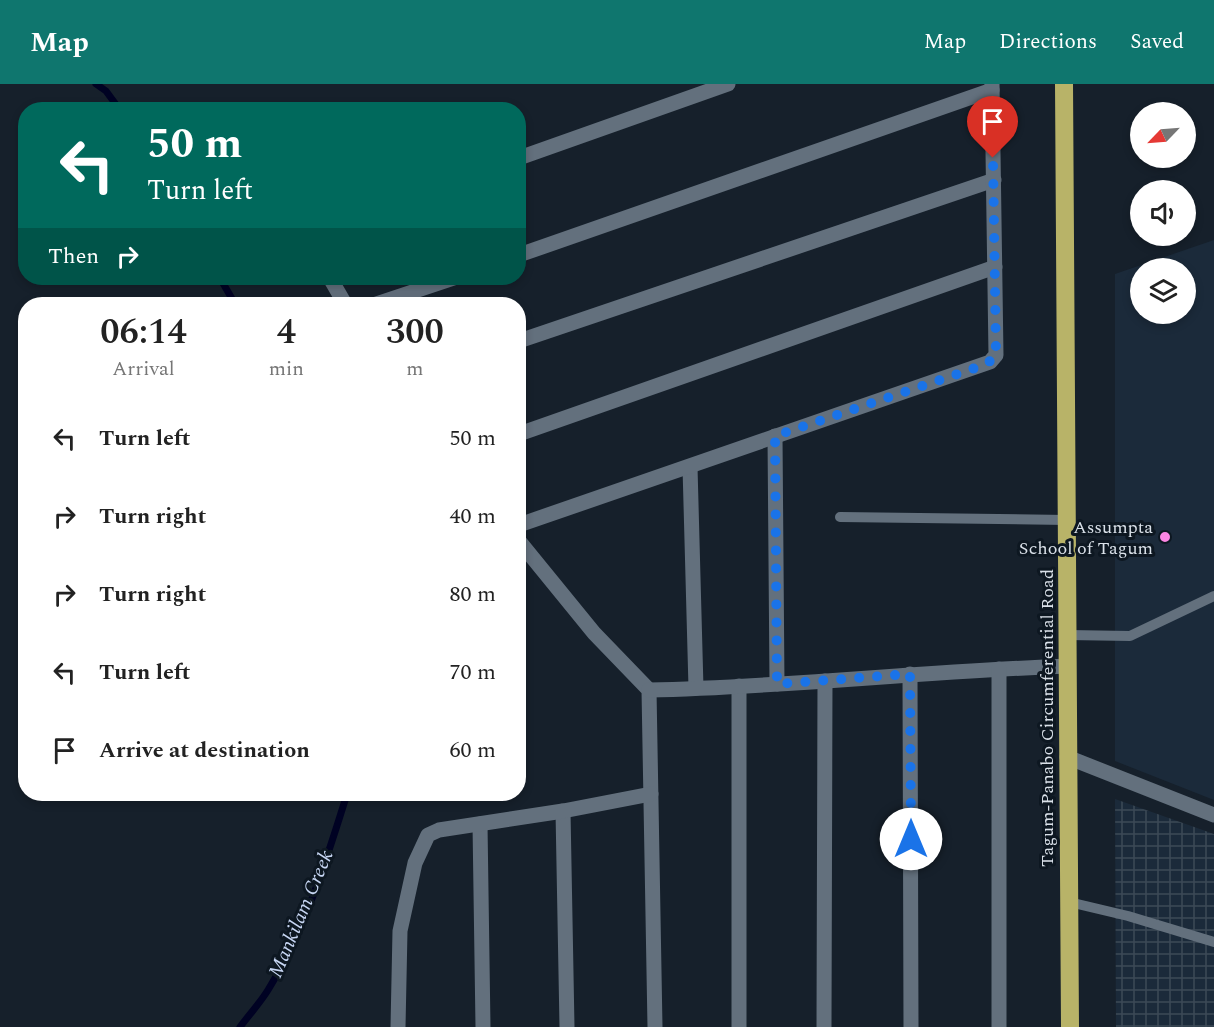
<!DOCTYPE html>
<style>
body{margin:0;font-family:Spectral,serif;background:#f6f6f6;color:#222;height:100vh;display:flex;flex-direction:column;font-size:22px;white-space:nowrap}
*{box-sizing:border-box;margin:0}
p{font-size:20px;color:#767676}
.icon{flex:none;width:33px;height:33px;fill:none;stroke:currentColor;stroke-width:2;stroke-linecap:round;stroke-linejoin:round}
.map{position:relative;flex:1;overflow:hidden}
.details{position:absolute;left:18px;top:213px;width:508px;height:504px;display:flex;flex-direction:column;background:#fff;border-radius:24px;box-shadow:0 3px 9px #0003}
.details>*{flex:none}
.guide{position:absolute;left:18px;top:18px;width:508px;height:183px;border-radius:24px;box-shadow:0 3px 9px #0003;background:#00695c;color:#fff;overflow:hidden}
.needle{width:39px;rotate:245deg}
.buttons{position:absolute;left:1130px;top:18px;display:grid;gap:12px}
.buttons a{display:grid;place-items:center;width:66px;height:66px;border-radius:50%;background:#fff;box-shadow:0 3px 9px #0003;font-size:30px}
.pin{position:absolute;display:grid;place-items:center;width:51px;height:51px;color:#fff;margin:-62px -26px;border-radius:50% 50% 50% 0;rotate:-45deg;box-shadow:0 0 6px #0007}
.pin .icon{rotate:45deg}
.me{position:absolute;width:66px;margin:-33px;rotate:0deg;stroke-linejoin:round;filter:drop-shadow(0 0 4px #0008)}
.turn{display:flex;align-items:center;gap:21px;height:126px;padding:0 30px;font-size:27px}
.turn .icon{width:78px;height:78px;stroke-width:2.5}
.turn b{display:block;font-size:42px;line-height:51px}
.then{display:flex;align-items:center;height:57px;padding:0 30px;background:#0003;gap:12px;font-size:22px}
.eta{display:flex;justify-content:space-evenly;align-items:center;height:102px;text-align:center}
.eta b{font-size:36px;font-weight:600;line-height:42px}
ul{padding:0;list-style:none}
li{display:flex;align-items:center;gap:18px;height:78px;padding:0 30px}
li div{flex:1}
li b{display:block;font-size:22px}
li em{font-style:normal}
header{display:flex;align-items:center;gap:36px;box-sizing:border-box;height:84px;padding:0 30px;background:#0f766e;color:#fff}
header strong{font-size:28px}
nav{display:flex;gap:33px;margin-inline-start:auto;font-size:21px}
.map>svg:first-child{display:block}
.built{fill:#1b2a3a;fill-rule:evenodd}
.industrial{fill:url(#industrial-grid)}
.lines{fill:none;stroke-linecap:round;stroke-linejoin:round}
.stream{stroke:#000223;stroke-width:7}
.lane{stroke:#63707d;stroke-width:10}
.street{stroke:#63707d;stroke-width:15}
.secondary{stroke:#63707d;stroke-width:15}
.highway{stroke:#b8b368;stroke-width:18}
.route{stroke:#1a73e8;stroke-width:10;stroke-dasharray:0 18}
.poi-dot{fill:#fc86e3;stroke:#0d1721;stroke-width:2}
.labels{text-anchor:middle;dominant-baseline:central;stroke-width:6;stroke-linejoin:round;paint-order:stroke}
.poi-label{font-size:18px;fill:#dae1e9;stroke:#0d1721;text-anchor:end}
.street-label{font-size:18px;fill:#dae1e9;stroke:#0d1721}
.water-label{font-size:20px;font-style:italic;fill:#c7d6f3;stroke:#0d1721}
</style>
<header>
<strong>Map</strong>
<nav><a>Map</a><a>Directions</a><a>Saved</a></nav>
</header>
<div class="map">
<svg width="1214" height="943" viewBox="0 0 1214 943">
<defs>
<pattern id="industrial-grid" width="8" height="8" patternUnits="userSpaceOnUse" patternTransform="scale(1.5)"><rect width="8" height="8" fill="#1b2a3a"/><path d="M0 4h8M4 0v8" fill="none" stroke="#3c4956"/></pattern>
</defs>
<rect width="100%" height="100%" fill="#16202b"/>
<path class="built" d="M1214,156v560l-99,-39v-487zM1140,184h45v46h-45z"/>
<path class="industrial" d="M1115,715l99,35v193h-98z"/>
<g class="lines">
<g class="stream">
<path d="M96,0l10,7 14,19"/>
<path d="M220,194l15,26"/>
<path d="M240,943c9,-12 20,-24 28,-37 37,-60 58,-129 79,-196"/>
</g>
<g class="lane">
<path d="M840,433l227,3"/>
<path d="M1068,551l62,1 84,-40"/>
<path d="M1069,818l59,14 86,26"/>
</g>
<g class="street">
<path d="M519,74l209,-74"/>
<path d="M519,171l473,-165"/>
<path d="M330,194l15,26"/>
<path d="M376,220l78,-26"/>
<path d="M519,257l475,-161"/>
<path d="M519,350l476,-167"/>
<path d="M775,352l2,248"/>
<path d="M690,383l6,221"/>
<path d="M519,441l471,-163 6,-7 -4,-271"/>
<path d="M519,457l75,92 55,57 6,337"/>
<path d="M910,590l1,353"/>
<path d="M739,602v341"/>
<path d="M649,606c140,-3 279,-19 419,-24"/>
<path d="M563,727l4,216"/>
<path d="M480,740l3,203"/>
<path d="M398,943l2,-96 15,-68 13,-28 11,-5 124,-19 88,-17"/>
<path d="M824,943l1,-346"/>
<path d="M999,943v-358"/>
</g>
<path class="secondary" d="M1067,673l147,58"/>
<path class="highway" d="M1064,0l6,943"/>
</g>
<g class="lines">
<path class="route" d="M911,755l-1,-165 -133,10 -2,-248 212,-72 9,-9 -3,-197"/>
</g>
<circle class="poi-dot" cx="1165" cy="453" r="6"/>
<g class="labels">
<g class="poi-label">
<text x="1153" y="443">Assumpta<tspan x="1153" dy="21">School of Tagum</tspan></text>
</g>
<g class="street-label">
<text transform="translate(1047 634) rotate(-90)">Tagum-Panabo Circumferential Road</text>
</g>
<g class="water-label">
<text transform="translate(301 830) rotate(-67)">Mankilam Creek</text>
</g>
</g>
</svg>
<div class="buttons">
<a><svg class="needle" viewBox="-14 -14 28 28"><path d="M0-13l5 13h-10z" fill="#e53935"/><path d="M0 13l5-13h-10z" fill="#767676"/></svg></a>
<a><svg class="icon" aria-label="sound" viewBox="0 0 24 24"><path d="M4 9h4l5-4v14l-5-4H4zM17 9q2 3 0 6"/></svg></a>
<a><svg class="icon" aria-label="layers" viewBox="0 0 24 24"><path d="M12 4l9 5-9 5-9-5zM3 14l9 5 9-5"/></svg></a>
</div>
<div class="pin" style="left:993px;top:74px;background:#d93025"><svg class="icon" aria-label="arrive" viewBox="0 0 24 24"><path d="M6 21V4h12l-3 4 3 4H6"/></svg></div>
<svg class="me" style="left:911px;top:755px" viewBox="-20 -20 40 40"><circle r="19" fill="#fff"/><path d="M0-13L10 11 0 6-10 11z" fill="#1a73e8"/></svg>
<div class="guide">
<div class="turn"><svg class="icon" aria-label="left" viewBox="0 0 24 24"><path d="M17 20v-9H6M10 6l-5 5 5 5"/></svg><div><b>50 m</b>Turn left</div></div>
<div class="then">Then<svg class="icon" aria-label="right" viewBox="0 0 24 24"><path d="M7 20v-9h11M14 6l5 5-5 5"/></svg></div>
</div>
<section class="details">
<div class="eta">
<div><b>06:14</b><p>Arrival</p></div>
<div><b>4</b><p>min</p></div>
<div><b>300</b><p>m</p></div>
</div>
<ul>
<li><svg class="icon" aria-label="left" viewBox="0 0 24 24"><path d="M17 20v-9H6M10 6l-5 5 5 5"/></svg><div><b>Turn left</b></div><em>50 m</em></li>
<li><svg class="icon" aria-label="right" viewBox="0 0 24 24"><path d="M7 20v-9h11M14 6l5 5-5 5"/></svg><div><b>Turn right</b></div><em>40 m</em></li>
<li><svg class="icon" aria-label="right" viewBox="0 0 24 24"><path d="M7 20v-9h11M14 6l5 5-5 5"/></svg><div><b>Turn right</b></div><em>80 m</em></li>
<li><svg class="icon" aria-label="left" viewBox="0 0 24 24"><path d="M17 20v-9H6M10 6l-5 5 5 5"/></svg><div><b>Turn left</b></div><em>70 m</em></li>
<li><svg class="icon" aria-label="arrive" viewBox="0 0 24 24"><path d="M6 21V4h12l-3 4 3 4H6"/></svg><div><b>Arrive at destination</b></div><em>60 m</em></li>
</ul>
</section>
</div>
